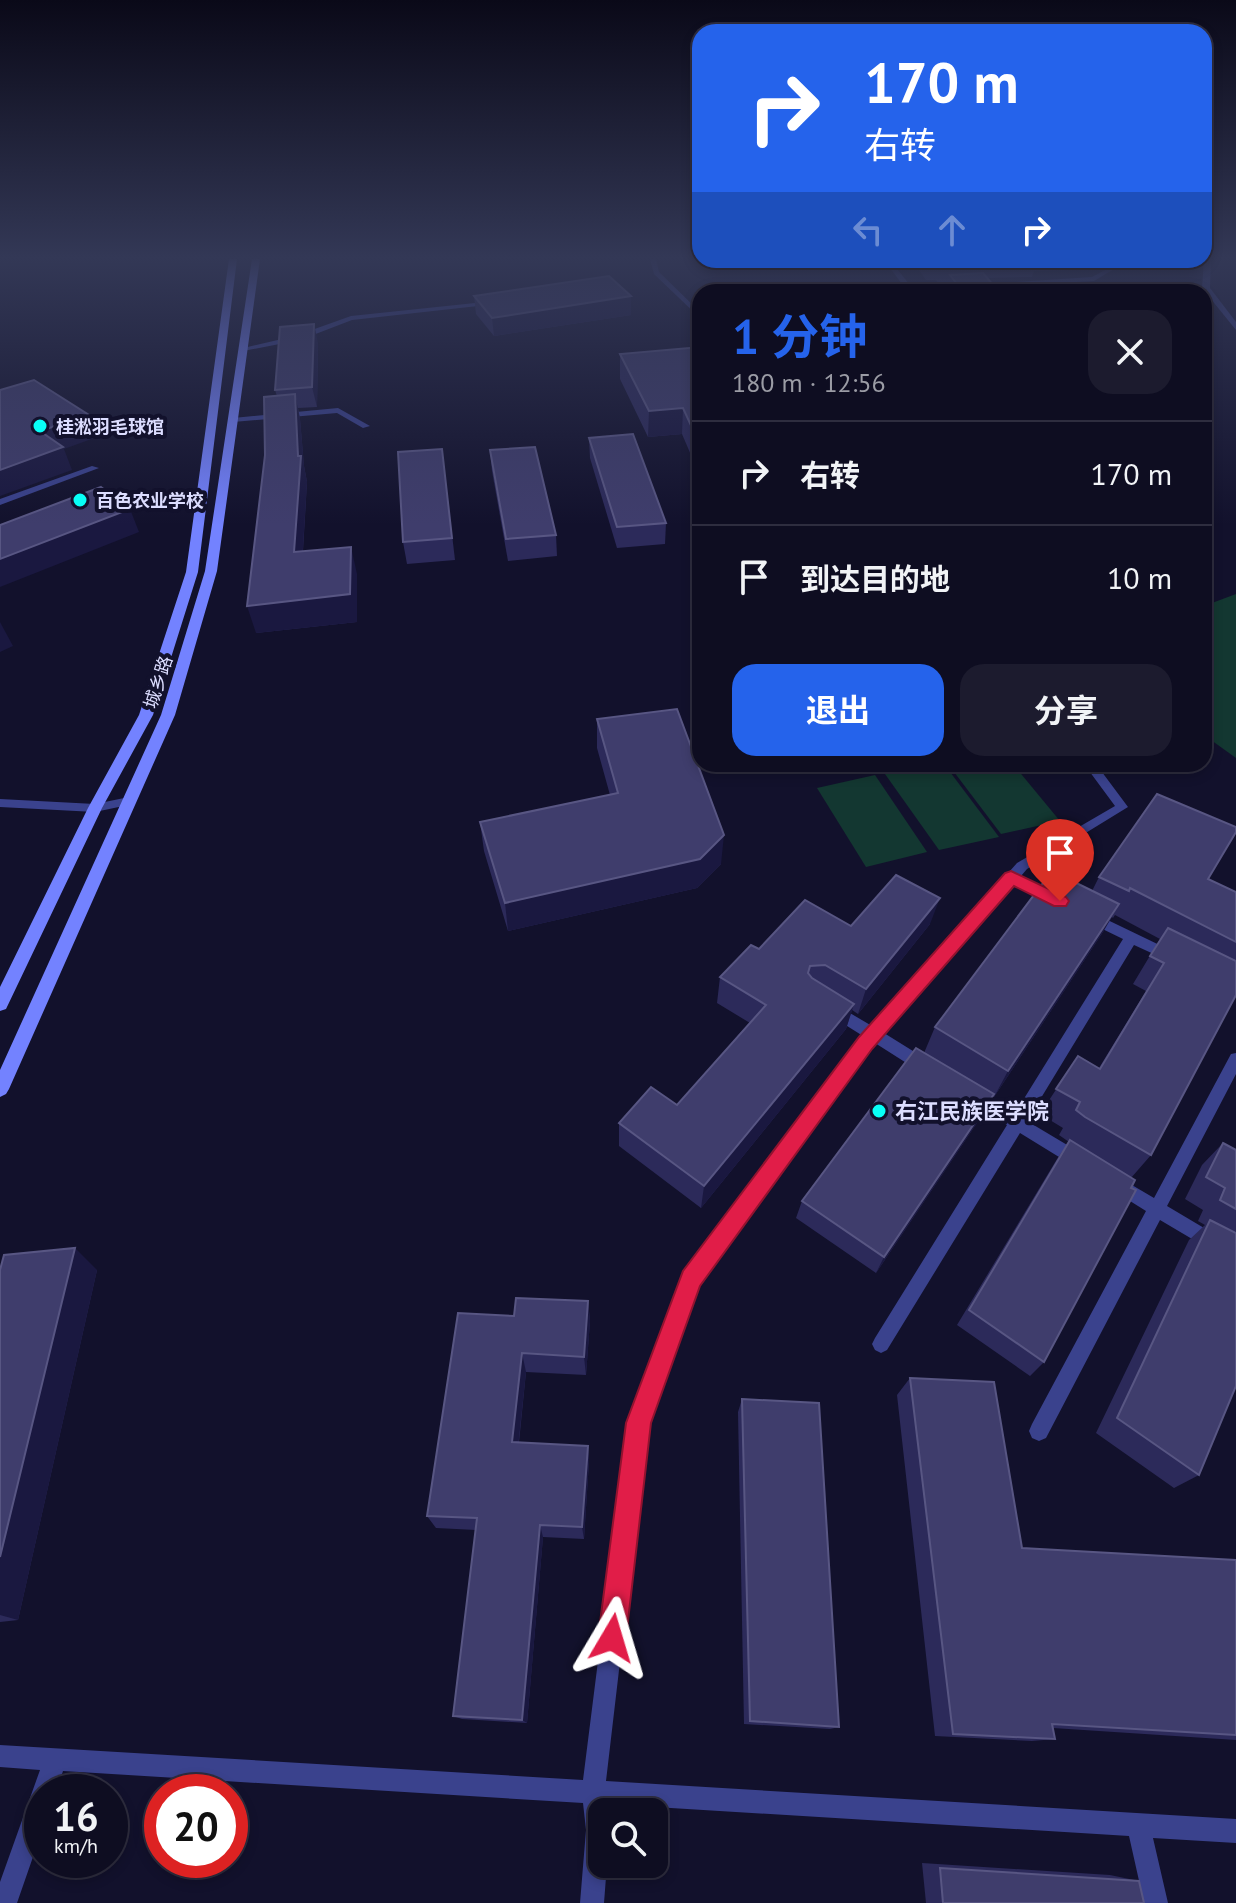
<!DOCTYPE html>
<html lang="zh">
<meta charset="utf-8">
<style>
body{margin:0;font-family:"PT Sans","Noto Sans SC",sans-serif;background:#1c1b2e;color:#f1f3f6;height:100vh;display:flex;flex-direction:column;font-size:30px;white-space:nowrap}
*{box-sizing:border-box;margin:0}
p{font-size:26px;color:#9b9ca5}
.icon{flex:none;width:44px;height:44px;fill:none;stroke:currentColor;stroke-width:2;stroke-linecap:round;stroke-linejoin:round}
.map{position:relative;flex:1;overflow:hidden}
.drawer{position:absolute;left:692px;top:284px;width:520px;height:488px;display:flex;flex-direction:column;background:#0e0d21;border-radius:24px;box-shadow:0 4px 12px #0003,0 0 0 2px #2e2d3f}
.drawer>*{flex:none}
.guide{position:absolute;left:692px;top:24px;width:520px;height:244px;border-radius:24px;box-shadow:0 4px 12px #0003,0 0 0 2px #2e2d3f;background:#2563eb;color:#fff;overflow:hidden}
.tools{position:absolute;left:588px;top:1798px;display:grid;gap:16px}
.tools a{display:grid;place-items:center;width:80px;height:80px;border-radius:16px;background:#0e0d21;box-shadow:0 4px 12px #0003,0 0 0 2px #2e2d3f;font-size:40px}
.speed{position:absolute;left:24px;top:1774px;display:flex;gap:16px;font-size:40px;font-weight:700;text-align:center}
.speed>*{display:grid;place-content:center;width:104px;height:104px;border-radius:50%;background:#0e0d21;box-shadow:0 4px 12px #0003,0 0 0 2px #2e2d3f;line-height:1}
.speed small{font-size:20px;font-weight:400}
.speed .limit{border:12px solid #d22;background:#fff;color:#111}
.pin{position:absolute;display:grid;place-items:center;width:68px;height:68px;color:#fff;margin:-82px -34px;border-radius:50% 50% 50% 0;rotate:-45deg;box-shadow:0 0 8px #0007}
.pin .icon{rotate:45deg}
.me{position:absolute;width:88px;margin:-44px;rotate:7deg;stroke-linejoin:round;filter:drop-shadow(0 0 6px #0008)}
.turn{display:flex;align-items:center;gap:28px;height:168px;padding:0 40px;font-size:36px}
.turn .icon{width:104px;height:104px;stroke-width:2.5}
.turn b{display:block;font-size:56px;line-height:68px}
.lanes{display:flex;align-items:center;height:76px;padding:0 40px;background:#0003;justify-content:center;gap:40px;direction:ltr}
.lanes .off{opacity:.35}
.round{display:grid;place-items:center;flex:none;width:84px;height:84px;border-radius:24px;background:#1c1b2e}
.headline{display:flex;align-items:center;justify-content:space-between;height:136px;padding:0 40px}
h1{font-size:48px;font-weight:700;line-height:60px;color:#2563eb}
.cta{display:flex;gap:16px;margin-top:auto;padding:16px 40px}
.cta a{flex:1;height:92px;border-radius:24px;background:#2563eb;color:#fff;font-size:32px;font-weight:700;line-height:92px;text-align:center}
.cta a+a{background:#1c1b2e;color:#f1f3f6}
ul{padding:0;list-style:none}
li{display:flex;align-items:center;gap:24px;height:104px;padding:0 40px;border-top:2px solid #2e2d3f}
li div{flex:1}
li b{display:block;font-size:30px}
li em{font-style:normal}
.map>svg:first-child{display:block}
.green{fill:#133731}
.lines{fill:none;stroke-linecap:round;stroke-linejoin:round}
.service{fill:#3a428d;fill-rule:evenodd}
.minor{fill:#3a428d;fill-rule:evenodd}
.secondary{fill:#7382ff;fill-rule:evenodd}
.wall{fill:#2c2a5a}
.shaded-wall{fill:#1a1840}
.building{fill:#3f3d6c;stroke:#585683;stroke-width:2}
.route{fill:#e11d48;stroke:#92132f;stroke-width:2}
.poi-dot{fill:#08fff7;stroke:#12112c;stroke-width:3}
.labels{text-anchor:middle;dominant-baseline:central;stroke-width:8;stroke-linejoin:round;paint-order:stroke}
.far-poi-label{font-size:18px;font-weight:bold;fill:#dcddff;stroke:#12112c;text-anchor:start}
.far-street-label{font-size:18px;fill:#dcddff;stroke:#12112c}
.poi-label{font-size:22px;font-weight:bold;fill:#dcddff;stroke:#12112c;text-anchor:start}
</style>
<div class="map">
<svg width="1236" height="1903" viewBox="0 0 1236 1903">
<rect width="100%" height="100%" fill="#12112c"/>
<g class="green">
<path d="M1236,594v164l-32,-23v-129z"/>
<path d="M931,764h13l55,73 -60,13 -54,-76z"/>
<path d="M948,764h65l47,57 -59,13z"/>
<path d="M875,775l52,77 -61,15 -49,-79z"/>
</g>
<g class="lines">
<g class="service">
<path d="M650,259h6l3,13 41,40v6l-46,-44z"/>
<path d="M884,260h6l23,29 179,-12 15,-8 -10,-9h7l10,9 -20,12 -186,11z"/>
<path d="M494,301l2,3 -144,16 -52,20 -57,11 -4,-2 56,-13 56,-20z"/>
<path d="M338,408l32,18 -7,2 -26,-15 -104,9 -4,-2 4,-2z"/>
<path d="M92,466l7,2 -99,37v-6z"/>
<path d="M1084,764h12l32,43 -101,62 -6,7 38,19 2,4 -2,4h-10l-35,-19 -130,149 45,28 3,5 -3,5 -5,1 -5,-1 -44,-28 -177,241 -50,139 -42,358 630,38v24l-83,-5 15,65h-24l-15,-67 -523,-32 1,8h-5v52h5l-3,39h-24l6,-73 -3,-27 -520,-32 -7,21h-14v39l-25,72h-17v-21l40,-112 -40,-3v-22l583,35 45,-357 54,-144 181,-243 -35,-22 -2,-4 2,-4h10l34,20 145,-163 98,-57z"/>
<path d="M129,797l4,1 2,3 -2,3 -38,8 -95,-5v-8l95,5z"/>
<path d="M1091,912l83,40 2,4 -2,4 -5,1 -35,-16 -107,176 57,34 2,5 -2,5 -6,2 -6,-2 -52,-32 -133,217 -6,3 -6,-3 -3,-6 3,-6 132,-213 -40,-24 -2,-5 2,-5 6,-2 6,2 36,22 108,-174 -37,-18 -2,-4 2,-4z"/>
<path d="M1236,1053v21l-69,132 69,41v18l-76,-45 -114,218 -7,3 -7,-3 -3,-7 3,-7 114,-213 -32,-20 -2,-5 2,-5 6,-3 34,20 77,-144z"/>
</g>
<path class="minor" d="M1204,259h7l-1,29 26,34v8l-34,-42z"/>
<g class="secondary">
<path d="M229,259h8l-39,313 -45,143 -51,93 -96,201 -6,2v-24l88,-179 51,-93 47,-143z"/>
<path d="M252,259h8l-43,312 -42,144 -166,374 -3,5 -6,3v-27l161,-355 44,-144z"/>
</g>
</g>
<g class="wall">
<path d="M912,260h191l-3,9 -66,2 -2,6 -45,1 12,14h-53l2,-8h-9l-3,-4h-10z"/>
<path d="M474,296l157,19 -137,21 -18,-22z"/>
<path d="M318,343l-1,64 -19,1 2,11 4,47 3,16 -4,69 54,23v48l-101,11 21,-237 -2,-6z"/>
<path d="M700,347v129l-18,-42 -34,3 -28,-58v-25z"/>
<path d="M589,438l77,85 -1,21 -48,4 -27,-90z"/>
<path d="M442,449l13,111 -48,4 -4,-22z"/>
<path d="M490,450l66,85 1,21 -49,5 -16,-90z"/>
<path d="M597,719l124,145 -24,24 -189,43 -24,-80 -4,-29 130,-27 -13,-47z"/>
<path d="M1099,877l109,2 28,13v103l-85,160 -20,23 -87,184 -14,14 -73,-51 100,-166 12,-17 -10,-7 4,-7 -23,-14 38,-58 21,12 47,-77 -13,-7 27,-45 -45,-24 -2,3 -1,-1 -9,15 -109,165 -1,-1 -10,18 -107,159 -80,-55 6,-17 122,-148 11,-26 157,-136z"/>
<path d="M930,924l-72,90 -6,-4 -6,19 -145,179 -82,-62v-23l58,-18 73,-82 -33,-20 3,-26 131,-51z"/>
<path d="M1223,1143l13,7v236l-37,89 -25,13 -78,-55 93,-193 16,-15 -7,-4 5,-11 -18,-11 17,-34z"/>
<path d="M0,1270h97l-79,350 -18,2z"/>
<path d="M588,1301l2,20 -4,54 -60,-3 -7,70 69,4 1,15 -5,78 -41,-2 -16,186 -65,-4 -9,-3 23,-186 -40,-2 -9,-12 87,-200z"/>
<path d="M910,1378l112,170 214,12v180l-183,-12 2,11 -23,2 -97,-5 -38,-341z"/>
<path d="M742,1399l97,328 -9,2 -86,-5 -6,-312z"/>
<path d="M922,1863l188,12 29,6 5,22h-218z"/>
</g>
<g class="shaded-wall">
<path d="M631,296v19l-137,21 -2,-18z"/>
<path d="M314,324l4,19 -1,64 -5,-20z"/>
<path d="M295,394l5,25 4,47 3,16 -6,97 -7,-27z"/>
<path d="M683,408l-1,26 -34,3 1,-26z"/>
<path d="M89,415l8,22 -33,12 8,21 -72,26v-26l40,-39z"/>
<path d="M130,509l9,23 -139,55v-28z"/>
<path d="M351,547l6,27v48l-101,11 -9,-27z"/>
<path d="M0,622l13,24 -13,6z"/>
<path d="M724,835l-3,29 -24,24 -189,43 -3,-28z"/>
<path d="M940,898l-10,26 -72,90 8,-25z"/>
<path d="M1119,904l-16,28 -109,165 14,-26z"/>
<path d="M854,1004l-8,25 -145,179 3,-22z"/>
<path d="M994,1094l-11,20 -107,159 8,-16z"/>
<path d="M75,1248l22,22 -79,350 -18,-5v-58z"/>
<path d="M588,1301l2,20 -4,54 -2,-18z"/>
<path d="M522,1353l4,19 -9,85 -5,-15z"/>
<path d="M588,1446l1,15 -5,78 -2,-12z"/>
<path d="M540,1525l3,12 -16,186 -5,-3z"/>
</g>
<g class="building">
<path d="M927,260h110l-65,2 3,4 -32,2 -4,-4h-10z"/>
<path d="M983,273l16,19h-36l-13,-17z"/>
<path d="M609,276l22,20 -139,22 -18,-22z"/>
<path d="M314,324l-2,63 -37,3 5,-63z"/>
<path d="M700,347v98l-17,-37 -34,3 -29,-57z"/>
<path d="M34,380l55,35 -49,16 23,16 -63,23v-80z"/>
<path d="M295,394l3,62h3l-7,96 57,-5 -1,47 -103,12 18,-151 -1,-58z"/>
<path d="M633,434l33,89 -49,4 -28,-89z"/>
<path d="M535,447l21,88 -50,4 -16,-89z"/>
<path d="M442,449l10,89 -49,4 -5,-90z"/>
<path d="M101,487l29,22 -130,50v-34z"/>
<path d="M677,709l47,126 -24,24 -195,44 -25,-81 138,-29 -21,-74z"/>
<path d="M1157,794l79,33v5l-28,47 28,13v50l-106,-54 -1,3 -30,-14z"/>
<path d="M1052,871l67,33 -111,167 -73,-44z"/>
<path d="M896,875l44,23 -74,91 -41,-24 -15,1 -2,7 4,5 42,26 -150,182 -85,-63 32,-36 26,18 89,-100 -46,-28 31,-32 8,4 46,-49 46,26z"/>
<path d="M1168,928l68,33v34l-85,160 -66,-38 -9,-7 4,-8 -24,-13 22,-33 22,13 64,-106 -14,-7z"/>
<path d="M916,1048l78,46 -110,163 -82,-56z"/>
<path d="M1070,1140l65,40 -4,8 5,2 -92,172 -75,-52z"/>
<path d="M1223,1143l13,7v59l-16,-9 5,-12 -19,-11z"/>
<path d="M1210,1220l26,13v153l-37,89 -82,-57z"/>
<path d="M75,1248l-75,309v-287l4,-15z"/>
<path d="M516,1298l72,3 -4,56 -62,-4 -10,89 76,4 -6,81 -42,-2 -18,195 -69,-4 24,-198 -50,-2 31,-203 56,3z"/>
<path d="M910,1378l84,4 28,166 214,12v175l-184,-11 3,15 -102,-5z"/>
<path d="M742,1399l77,4 20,324 -89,-6z"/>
<path d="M940,1868l199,13 5,22h-201z"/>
</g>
<linearGradient id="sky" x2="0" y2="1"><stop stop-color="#0a0918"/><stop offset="0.49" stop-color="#333856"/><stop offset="1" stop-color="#333856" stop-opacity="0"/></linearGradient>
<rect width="1236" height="525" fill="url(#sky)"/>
<path class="route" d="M1011,871l55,26 3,4 -3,5h-12l-40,-20 -142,163 -172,237 -49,137 -25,215 -4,10 -10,4 -10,-4 -4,-10 28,-215 57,-152 176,-234 146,-164z"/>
<g class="poi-dot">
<circle cx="40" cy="426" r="8"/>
<circle cx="80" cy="500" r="8"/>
<circle cx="879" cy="1111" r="8"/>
</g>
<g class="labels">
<g class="far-poi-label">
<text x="56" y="426">桂淞羽毛球馆</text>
<text x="96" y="500">百色农业学校</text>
</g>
<g class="far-street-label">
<text transform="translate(158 682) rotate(-72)">城乡路</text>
</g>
<g class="poi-label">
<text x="895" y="1111">右江民族医学院</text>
</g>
</g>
</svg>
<div class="tools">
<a><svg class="icon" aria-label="search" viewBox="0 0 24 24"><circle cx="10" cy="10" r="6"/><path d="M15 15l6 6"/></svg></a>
</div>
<div class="speed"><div>16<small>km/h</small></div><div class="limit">20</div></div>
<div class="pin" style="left:1060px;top:901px;background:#d93025"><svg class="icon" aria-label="arrive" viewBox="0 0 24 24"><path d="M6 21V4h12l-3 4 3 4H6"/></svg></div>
<svg class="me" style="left:612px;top:1638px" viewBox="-20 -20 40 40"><path d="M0-17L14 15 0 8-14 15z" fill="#e11d48" stroke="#fff" stroke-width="4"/></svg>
<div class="guide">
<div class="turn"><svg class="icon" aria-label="right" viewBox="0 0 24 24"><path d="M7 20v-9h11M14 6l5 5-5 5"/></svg><div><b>170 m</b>右转</div></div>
<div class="lanes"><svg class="icon off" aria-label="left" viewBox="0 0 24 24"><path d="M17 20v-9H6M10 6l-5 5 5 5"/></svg><svg class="icon off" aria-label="ahead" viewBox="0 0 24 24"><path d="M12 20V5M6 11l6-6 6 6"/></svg><svg class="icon" aria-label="right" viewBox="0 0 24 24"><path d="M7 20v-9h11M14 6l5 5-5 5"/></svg></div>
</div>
<section class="drawer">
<div class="headline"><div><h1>1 分钟</h1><p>180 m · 12:56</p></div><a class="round"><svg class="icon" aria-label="close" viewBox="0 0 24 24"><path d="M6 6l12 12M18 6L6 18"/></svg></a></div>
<ul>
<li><svg class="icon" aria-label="right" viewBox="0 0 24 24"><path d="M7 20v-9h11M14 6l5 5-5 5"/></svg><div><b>右转</b></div><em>170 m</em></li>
<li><svg class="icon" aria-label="arrive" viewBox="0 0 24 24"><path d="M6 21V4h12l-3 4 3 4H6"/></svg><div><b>到达目的地</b></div><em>10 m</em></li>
</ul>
<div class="cta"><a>退出</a><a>分享</a></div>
</section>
</div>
